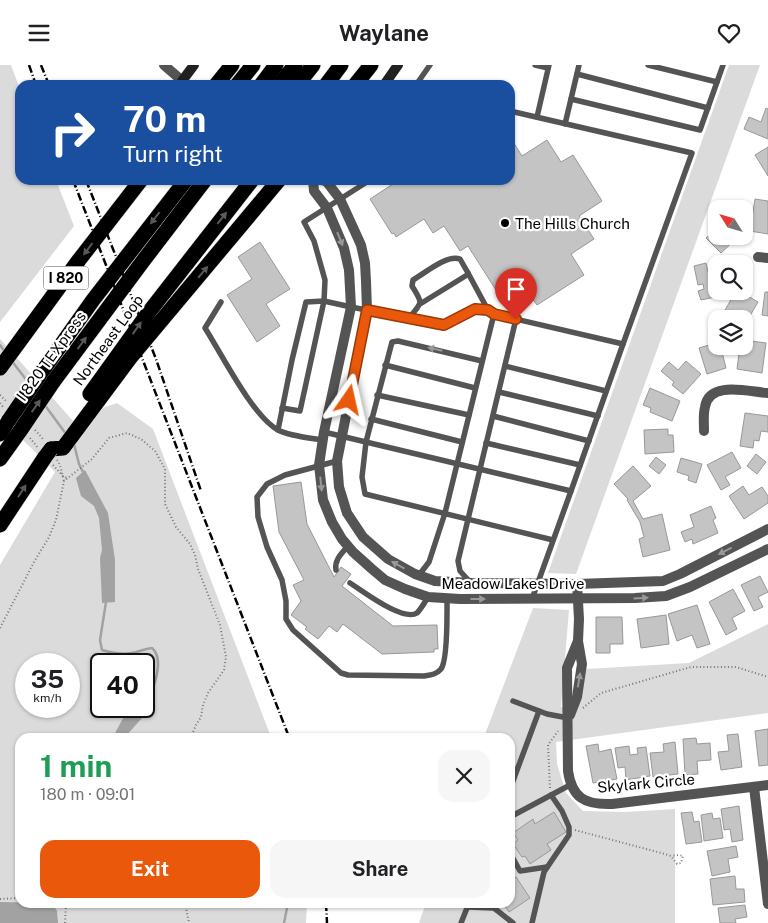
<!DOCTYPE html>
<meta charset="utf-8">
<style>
body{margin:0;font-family:"Public Sans",sans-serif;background:#f6f6f6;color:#202124;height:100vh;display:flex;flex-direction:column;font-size:19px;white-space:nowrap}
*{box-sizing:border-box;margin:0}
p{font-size:16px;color:#757577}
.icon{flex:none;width:28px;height:28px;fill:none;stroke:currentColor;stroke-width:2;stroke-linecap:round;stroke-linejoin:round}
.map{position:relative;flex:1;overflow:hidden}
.details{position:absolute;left:15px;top:668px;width:500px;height:175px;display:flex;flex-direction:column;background:#fff;border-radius:15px;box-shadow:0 1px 4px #0004}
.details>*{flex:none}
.hud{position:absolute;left:15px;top:15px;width:500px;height:105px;border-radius:15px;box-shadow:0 1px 4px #0004;background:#1a4fa0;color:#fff;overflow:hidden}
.needle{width:32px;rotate:307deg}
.tools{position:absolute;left:708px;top:135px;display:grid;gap:10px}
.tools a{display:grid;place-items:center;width:45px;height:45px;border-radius:10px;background:#fff;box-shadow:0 1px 4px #0004;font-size:25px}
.speed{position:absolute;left:15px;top:588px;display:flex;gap:10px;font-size:25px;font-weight:700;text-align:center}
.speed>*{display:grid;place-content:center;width:65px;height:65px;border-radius:50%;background:#fff;box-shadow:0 1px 4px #0004;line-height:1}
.speed small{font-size:12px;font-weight:400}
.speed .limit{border:2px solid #111;border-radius:8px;background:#fff;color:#111}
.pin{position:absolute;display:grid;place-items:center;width:42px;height:42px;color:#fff;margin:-51px -21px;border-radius:50% 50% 50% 0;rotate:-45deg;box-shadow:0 0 5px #0007}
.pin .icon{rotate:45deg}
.me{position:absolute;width:55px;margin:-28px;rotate:11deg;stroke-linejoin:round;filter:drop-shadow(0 0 4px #0008)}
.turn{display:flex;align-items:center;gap:18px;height:105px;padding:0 25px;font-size:22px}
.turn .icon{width:65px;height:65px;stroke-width:2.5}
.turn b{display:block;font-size:35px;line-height:42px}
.round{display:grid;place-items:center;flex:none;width:52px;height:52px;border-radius:15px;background:#f6f6f6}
.head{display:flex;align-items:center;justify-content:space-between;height:85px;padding:0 25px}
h1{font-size:30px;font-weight:700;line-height:38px;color:#1e9e55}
.cta{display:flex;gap:10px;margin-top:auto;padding:10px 25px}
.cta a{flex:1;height:58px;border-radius:15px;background:#ea580c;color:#fff;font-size:20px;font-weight:700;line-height:58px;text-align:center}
.cta a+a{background:#f6f6f6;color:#202124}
header{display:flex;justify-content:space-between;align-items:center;height:65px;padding:0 25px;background:#fff;font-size:22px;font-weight:700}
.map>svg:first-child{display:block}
.green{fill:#dbdbdb;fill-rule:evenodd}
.water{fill:#a2a2a2}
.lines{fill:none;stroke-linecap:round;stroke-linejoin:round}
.stream{stroke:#a2a2a2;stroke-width:2.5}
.building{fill:#c4c4c4;stroke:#989898}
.motorway-casing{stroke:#dbdbdb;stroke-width:16}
.path{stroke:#767676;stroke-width:2;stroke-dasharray:1 2.5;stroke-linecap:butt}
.service{stroke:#545454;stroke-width:5.5}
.minor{stroke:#545454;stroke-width:10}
.tertiary{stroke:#545454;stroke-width:10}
.secondary{stroke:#212121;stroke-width:10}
.motorway{stroke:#000;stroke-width:15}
.rail{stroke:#000;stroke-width:2.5;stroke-dasharray:8 2.5 1 2.5;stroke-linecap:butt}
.motorway-bridge-casing{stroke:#dbdbdb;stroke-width:16;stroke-linecap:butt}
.motorway-bridge{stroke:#000;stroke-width:15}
.oneway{fill:#595959}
.oneway2{fill:#989898}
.route-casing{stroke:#983908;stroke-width:12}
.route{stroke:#ea580c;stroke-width:9}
.poi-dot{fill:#000;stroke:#fff;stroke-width:2}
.labels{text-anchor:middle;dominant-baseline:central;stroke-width:4.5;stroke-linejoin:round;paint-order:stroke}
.shield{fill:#fff;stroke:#4c4c4c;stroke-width:1}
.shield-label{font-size:14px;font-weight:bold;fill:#000}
.poi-label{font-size:15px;fill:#000;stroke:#fff;text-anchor:start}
.street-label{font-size:15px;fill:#000;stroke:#fff}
</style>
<header><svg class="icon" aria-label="menu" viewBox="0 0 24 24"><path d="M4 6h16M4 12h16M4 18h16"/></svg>Waylane<svg class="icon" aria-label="heart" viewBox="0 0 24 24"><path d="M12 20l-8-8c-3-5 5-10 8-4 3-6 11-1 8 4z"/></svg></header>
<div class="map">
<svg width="768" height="858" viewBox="0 0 768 858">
<rect width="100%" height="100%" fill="#fff"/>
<g class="green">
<path d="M0,0h11l9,24v91h36l18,46 -74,96z"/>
<path d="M729,0h31l-184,509 -28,-1z"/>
<path d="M0,274l82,92 21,-23 14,-5 36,26 118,308h-251v166h287l-1,20h-306v-358l55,-93 -55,-55zM26,599h43v42h-43zM101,599h43v42h-43z"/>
<path d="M533,543l36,2 -8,97 17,-1 8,-37 103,-6 79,-39v89l-212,29 1,22 9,29 17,18 42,1 50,-3v114h-256l7,-20h84v-166h-26z"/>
</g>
<g class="water">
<path d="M85,405l23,43 7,47v42l-13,1 -2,-45 2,-8 -3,-32 -5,-12 -13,-10 -5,-18z"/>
<path d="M131,646l11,7 -17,19h-12l9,-17z"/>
<path d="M0,837l52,1 5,8 1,12h-58z"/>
</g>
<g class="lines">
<g class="stream">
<path d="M0,280l5,7"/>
<path d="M11,295l17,22"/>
<path d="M44,339l22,30"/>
<path d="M74,379l5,20 5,10"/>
<path d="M106,537l-6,38 2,10c10,3 20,5 30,3 7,-1 11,-4 20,-5 16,14 -4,57 -16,69"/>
<path d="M284,858l4,-20"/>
</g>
</g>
<g class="building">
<path d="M766,43l2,1v30l-24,-10 5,-12 12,5z"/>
<path d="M510,72l12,19 25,-16 14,22 12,-7 29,46 -23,15 15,23 -23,15 13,21 -47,30 -7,-10 -22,14 -40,-63 -8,5 -16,-25 -11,7 -9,-14 -28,18 -2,-4 -2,1 -22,-35 29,-19h111z"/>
<path d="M768,82v29l-13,-21z"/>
<path d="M755,134l13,2v33l-18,-3z"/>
<path d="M716,164v7h23l-18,17 -15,-15z"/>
<path d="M260,177l30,47 -24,15 14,22 -23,16 -30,-47 25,-16 -14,-22z"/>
<path d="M706,198l2,9 8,-2v21h8l1,4 -24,5 -3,-9 6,-2 -1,-5 -5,1 -4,-19z"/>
<path d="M736,226h3l19,11 -11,19 -11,-6 -2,4h-9l-4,-2z"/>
<path d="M765,227h3v24l-6,-1z"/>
<path d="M744,275l22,3 -4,30 -25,-4 3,-23h4z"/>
<path d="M709,280l2,6 10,-3 5,20 -19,6 -8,-26z"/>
<path d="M686,296l15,13 -18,20 -11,-9 2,-3 -13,-11 8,-9 9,8z"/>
<path d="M650,323l30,13 -8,20 -22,-9 1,-4 -8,-3z"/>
<path d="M745,348l23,3v16l-7,-1 -2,10 -5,-1 -1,8 -13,-2z"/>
<path d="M668,364v6h5l1,17 -29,2 -1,-24z"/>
<path d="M732,387l9,16 -16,9 5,8 -9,5 -14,-25z"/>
<path d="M756,389l10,8 -9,12 -10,-8z"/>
<path d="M656,392l10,8 -7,9 -10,-8z"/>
<path d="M681,393l21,6 -6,19 -8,-3 1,-4 -12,-4z"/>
<path d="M633,401l18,20 -18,15 10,18 19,-5 8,36 -27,7 -4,-18 5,-2 -4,-15 -13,-22 1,-1 -14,-15z"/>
<path d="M301,417l6,42 27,53 7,-10 10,7 -9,12 51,40 44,-1 1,24h-4v3l-52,2 -39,-30 -6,8 -8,-6 -11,13 -13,-10 2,-2 -16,-12 10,-14 -8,-16 11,-5 -25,-48 -6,-46z"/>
<path d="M743,421l6,9 13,-8 6,9v7l-24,16 -15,-23z"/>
<path d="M711,441l5,12 -3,2 5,13 -25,11 -1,-5 -7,3 -4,-10 13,-5 -4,-12z"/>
<path d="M760,511l8,16 -10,5 5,10 -9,4 -13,-26z"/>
<path d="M733,524l12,22 -13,7 5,11 -11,6 -17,-33z"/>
<path d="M697,540l13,39 -13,4 -5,-13 -15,6 -9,-27z"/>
<path d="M666,550l3,29 -28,4 -4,-29z"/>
<path d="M596,552h26l1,27h-13v9h-14z"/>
<path d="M768,664v36l-9,1 -4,-35z"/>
<path d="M738,669l4,33 -21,3 -3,-18 11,-1 -2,-16z"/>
<path d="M696,673l1,6 13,-1 1,17 -14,1 1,13 -13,1 -2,-36z"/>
<path d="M675,677l3,32 -25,3 -3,-24 14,-1 -1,-8z"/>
<path d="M598,679l1,8 12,-3 6,30 -24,4 -7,-37z"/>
<path d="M629,681l1,9 8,-1 -1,-6 9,-1 4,29 -24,4 -1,-13 -7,1 -3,-20z"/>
<path d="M739,741l4,34 -11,2 -2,-13 -6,1 -3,-21z"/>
<path d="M554,747l12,20 -19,12 4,6 -21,14 -5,-8 -3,1 -9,-13 5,-4 -5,-7 20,-14 2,5z"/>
<path d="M692,747l2,10 5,-1 3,21 -16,2 -5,-31z"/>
<path d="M712,748l1,6 7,-1 3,20 -19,3 -3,-26z"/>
<path d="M736,781l2,11 -10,2 2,13 -18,4 -5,-25z"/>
<path d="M510,809l3,5 3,-2 14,21 -21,14 -6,-9h7z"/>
<path d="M735,811l1,13h8l1,13 -32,3 -3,-26z"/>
<path d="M745,840l2,12 -12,2 1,4h-16l-2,-15z"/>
</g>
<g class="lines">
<g class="motorway-casing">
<g id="motorway">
<path d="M216,20l16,-20"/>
<path d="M237,20l16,-20"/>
<path d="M261,20l15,-20"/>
<path d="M279,20l16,-20"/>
<path d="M297,20l16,-20"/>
<path d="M326,20l15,-20"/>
<path d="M355,20l16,-20"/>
<path d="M0,303l79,-108 62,-80"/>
<path d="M39,311l54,-76 93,-120"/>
<path d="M53,317l90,-121 62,-81"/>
<path d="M90,329l59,-82 103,-132"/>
<path d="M0,369l9,-14"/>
<path d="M51,384l12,-1 67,-90 149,-178"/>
<path d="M0,394l20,-28"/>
<path d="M0,460l45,-68"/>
</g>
</g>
<g class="path">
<path d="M0,330l7,7"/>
<path d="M0,338l4,5"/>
<path d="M35,365l9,10"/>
<path d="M30,373l8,10"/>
<path d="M57,395l3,5 4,16"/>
<path d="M53,400l10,11 4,2"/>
<path d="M0,563l34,-66 15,-25 7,-17 8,-39 28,-22 17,-21 18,-5 14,6 14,12 10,18v35l11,23 14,17 5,11 3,14 22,56 6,32 -2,13 -16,23 -5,12 -2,12 -5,8 -5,12"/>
<path d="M583,643l18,-15 90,-26h45l32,10"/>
<path d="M550,723l-2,-43 10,-14"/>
<path d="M575,765l90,24 6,2 6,8 4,-1 2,-7 -4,-1 -8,1"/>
<path d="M0,834l20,-1"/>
<path d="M185,838l4,20"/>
<path d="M65,858l1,-20"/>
</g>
<g class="service">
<path d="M535,0l13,3"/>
<path d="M579,0l-8,34 129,31 23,-65"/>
<path d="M648,0l69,17"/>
<path d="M577,9l131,34"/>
<path d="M416,20l14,-20"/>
<path d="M537,52l12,-52"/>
<path d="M565,59l6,-25"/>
<path d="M468,208l20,37"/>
<path d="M221,237l-16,26c16,25 48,89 73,102 11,6 32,8 45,10"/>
<path d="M409,253c14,-17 14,-14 3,-32l1,-6c12,-7 34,-26 47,-21l8,14 -1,2 -47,29"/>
<path d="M482,296l-84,-20 -6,1 -26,100 -4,35 3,17 188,46"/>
<path d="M385,300l90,23"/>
<path d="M505,301l101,25"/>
<path d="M499,327l99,24"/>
<path d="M377,330l92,20"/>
<path d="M282,343l18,3 24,-110 1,-21 -11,-39 -10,-19 66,-42"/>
<path d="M493,351l96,25"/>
<path d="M371,354l91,23"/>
<path d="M278,365l14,-70 14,-58 18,-1 27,6 93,18 31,-16 13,1 6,4 129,30 69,-191 -182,-42"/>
<path d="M324,367l247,59 52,-147"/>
<path d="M486,378l94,22"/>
<path d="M337,396l-52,14 -18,9 -10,13 1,20 9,30 15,33 4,21v18l7,11 48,43 7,2 75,1c7,-1 13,-1 18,-7 7,-9 6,-57 6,-71"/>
<path d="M336,505c-2,-10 6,-17 12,-24"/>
<path d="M419,510l10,-13 16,-49 49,-199"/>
<path d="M470,517l-10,-11 -2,-10 58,-242"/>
<path d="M350,518c13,8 53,39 67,30 4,-4 8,-11 11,-16"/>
<path d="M532,534l39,-108"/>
<path d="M513,636l34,13 21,4"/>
<path d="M510,724l29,-78"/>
<path d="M510,752l60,-32"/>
<path d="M510,788l10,18 27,-4"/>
<path d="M468,842l26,1 19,15"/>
<path d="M461,858l8,-20"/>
<path d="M532,858l12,-51 25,-37v-8l-7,-16 -11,-16"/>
</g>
<g class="minor">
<path d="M758,192l10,1"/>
<path d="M704,366c0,-8 -1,-17 1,-24 4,-27 44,-15 63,-14"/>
<path d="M578,576l-11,27 1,103c4,27 17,34 44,33l156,-19"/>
<path d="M570,650l7,-18 5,-33 -4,-23 1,-22 -2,-35"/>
<path d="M754,722l14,117"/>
</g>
<g class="tertiary">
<path d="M164,0l23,20"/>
<path d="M313,115l1,11 13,17 17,40 5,22 2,37 -27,125 -5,33 4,35 9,22 10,17 11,13 19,17 13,11 20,9 23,8 32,2 175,-1 31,-2 24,-9 78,-38"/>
<path d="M321,115l5,1 14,18 11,24 10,22 4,18 1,18 1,29 -30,151 2,26 8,26 16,24 25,22 27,15 20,7 37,2 105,1 86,-3 17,-7 88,-45"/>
</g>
<g class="secondary">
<path d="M182,16l12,-16"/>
<path d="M384,20l14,-20"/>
</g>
<use href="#motorway" class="motorway"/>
<g class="rail">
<path d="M29,0l7,20"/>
<path d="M41,0l8,20"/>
<path d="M73,115l216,557"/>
<path d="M86,115l70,179 45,132"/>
<path d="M326,838l1,20"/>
</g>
<g class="motorway-bridge-casing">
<g id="motorway-bridge">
<path d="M9,355l30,-44"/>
<path d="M20,366l33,-49"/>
<path d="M45,392l6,-8"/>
</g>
</g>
<use href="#motorway-bridge" class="motorway-bridge"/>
</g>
<defs><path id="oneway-solid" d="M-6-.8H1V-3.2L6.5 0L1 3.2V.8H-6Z" transform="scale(1.25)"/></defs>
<g class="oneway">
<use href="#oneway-solid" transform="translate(155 153) rotate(128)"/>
<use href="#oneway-solid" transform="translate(222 153) rotate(-52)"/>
<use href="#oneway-solid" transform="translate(88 184) rotate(127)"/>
<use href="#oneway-solid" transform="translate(203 207) rotate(-50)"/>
<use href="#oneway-solid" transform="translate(137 263) rotate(-55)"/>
<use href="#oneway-solid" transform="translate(82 278) rotate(-54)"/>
<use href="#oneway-solid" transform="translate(36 341) rotate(-55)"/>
<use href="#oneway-solid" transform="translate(22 426) rotate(-57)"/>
</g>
<g class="oneway2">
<use href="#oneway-solid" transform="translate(340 174) rotate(68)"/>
<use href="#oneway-solid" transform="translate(435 284) rotate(-167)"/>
<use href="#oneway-solid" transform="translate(321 419) rotate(84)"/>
<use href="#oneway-solid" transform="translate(725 486) rotate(153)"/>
<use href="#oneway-solid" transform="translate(398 500) rotate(-151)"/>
<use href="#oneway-solid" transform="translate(641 533) rotate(-3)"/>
<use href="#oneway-solid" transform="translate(478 534)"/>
<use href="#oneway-solid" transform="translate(579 615) rotate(-81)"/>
</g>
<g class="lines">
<g class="route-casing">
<path id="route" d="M349,335l18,-90 77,15 31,-16 13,1 6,4 22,5"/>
</g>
<use href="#route" class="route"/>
</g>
<circle class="poi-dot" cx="505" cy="158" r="5"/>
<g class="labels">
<rect class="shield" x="43.5" y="201.5" width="45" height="23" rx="4"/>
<g class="shield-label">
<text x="66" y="213">I 820</text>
</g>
<g class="poi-label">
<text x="515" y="158">The Hills Church</text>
</g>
<g class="street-label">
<text transform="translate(108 275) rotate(-54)">Northeast Loop</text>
<text transform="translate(51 291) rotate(-54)">I 820 TEXpress</text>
<text x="513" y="518">Meadow Lakes Drive</text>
<text transform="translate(646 718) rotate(-5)">Skylark Circle</text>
</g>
</g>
</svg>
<div class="tools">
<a><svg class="needle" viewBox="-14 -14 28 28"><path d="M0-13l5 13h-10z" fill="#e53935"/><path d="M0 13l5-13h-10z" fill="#757577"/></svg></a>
<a><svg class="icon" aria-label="search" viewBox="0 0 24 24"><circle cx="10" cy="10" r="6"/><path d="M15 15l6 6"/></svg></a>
<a><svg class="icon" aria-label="layers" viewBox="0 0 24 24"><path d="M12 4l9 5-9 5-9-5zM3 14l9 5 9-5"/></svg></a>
</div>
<div class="speed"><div>35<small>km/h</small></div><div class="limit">40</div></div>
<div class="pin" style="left:516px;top:254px;background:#d93025"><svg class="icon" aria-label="arrive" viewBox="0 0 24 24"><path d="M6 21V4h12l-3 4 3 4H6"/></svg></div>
<svg class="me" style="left:349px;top:335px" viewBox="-20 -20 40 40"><path d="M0-17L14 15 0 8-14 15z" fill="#ea580c" stroke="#fff" stroke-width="4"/></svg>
<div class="hud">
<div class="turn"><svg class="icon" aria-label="right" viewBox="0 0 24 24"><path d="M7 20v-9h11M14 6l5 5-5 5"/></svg><div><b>70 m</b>Turn right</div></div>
</div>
<section class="details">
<div class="head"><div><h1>1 min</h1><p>180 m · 09:01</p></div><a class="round"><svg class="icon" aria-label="close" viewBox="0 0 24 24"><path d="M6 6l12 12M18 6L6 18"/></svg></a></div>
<div class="cta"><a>Exit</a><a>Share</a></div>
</section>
</div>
